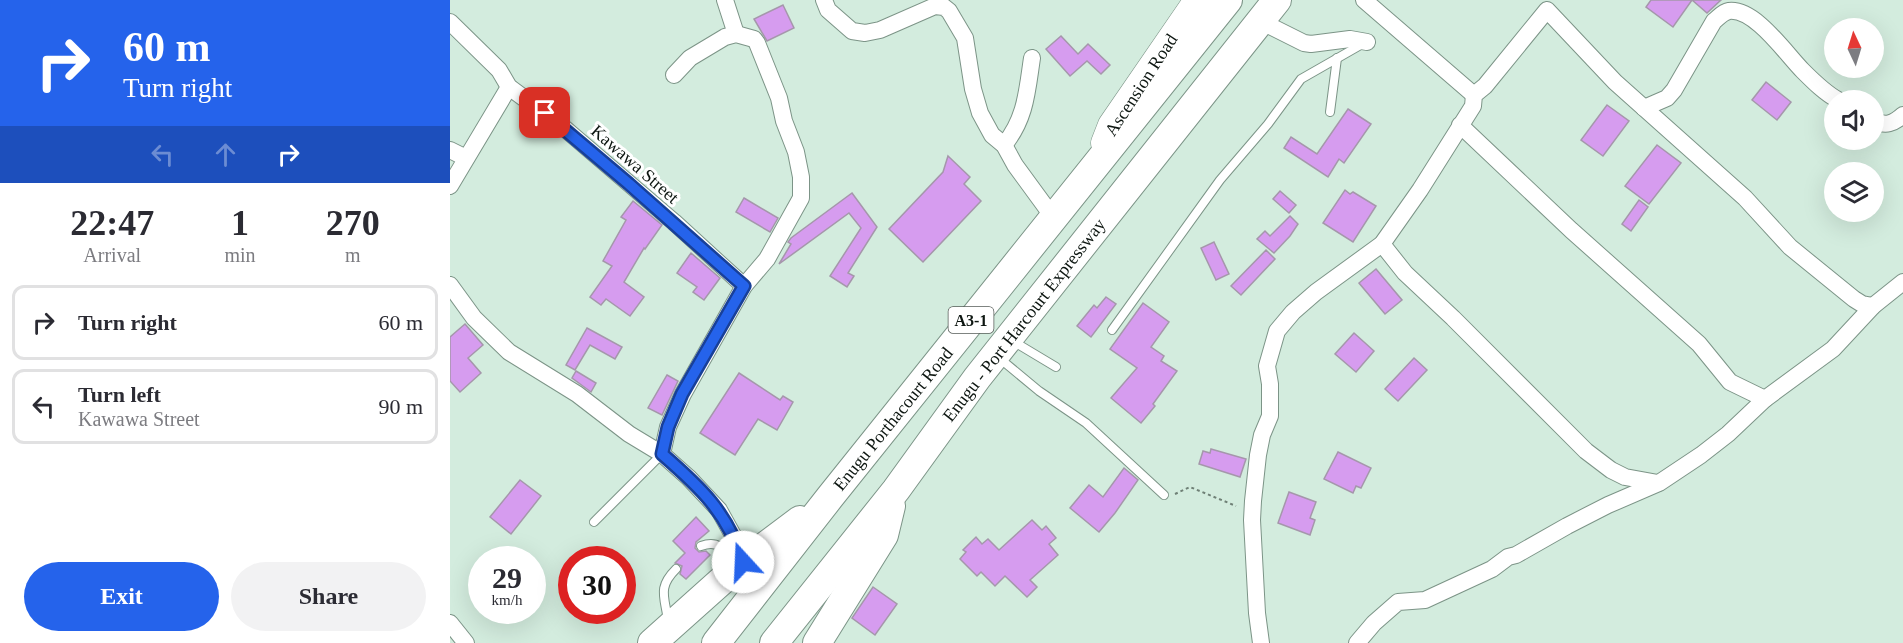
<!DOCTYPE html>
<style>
body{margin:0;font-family:"Times New Roman",serif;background:#f2f2f3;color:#2b2b33;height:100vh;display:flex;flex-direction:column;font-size:22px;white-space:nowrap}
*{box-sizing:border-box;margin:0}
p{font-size:20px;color:#7c7c81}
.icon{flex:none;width:33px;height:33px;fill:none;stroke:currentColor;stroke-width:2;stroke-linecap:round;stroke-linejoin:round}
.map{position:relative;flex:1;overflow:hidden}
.side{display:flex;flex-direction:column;background:#fff;width:450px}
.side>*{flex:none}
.banner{background:#2563eb;color:#fff;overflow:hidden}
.needle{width:39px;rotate:356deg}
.fabs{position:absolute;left:1374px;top:18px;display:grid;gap:12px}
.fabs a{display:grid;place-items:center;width:60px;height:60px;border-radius:50%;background:#fff;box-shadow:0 6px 24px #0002;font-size:30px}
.speed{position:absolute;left:18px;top:546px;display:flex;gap:12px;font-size:30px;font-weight:700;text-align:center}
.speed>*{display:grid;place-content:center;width:78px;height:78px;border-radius:50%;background:#fff;box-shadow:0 6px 24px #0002;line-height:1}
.speed small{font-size:15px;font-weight:400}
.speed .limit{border:9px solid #d22;background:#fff;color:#111}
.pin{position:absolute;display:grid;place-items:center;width:51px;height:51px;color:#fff;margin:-26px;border-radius:12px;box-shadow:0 3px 9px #0006}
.me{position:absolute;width:66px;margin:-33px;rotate:340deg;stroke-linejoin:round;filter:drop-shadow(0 0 4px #0008)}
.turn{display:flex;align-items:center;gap:21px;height:126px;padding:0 24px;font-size:27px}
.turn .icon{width:78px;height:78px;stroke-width:2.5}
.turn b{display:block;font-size:42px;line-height:51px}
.lanes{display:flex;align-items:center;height:57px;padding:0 24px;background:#0003;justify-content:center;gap:30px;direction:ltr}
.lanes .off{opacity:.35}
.eta{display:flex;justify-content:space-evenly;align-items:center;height:102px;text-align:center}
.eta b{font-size:36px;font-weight:700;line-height:42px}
.cta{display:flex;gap:12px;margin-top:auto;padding:12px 24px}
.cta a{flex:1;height:69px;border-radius:36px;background:#2563eb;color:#fff;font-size:24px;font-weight:700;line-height:69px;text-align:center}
.cta a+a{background:#f2f2f3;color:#2b2b33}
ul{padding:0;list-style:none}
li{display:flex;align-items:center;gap:18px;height:75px;margin:0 12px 9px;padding:0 12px;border:3px solid #e1e1e2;border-radius:12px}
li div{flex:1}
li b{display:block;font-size:22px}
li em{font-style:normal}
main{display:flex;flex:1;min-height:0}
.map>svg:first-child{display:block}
.building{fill:#d69cef;stroke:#a597ab;stroke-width:1.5}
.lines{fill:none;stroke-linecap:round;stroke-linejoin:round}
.lane-casing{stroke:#7c9487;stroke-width:10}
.street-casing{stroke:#7c9487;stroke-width:18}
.primary-casing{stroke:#7c9487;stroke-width:27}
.highway-casing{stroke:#7c9487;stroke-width:30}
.path{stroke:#6f8076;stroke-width:2;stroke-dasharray:3 3;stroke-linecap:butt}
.lane{stroke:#fff;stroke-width:8}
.street{stroke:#fff;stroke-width:16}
.primary{stroke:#fff;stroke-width:26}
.highway{stroke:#fff;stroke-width:28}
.route-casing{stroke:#184099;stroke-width:15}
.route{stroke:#2563eb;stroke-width:10}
.labels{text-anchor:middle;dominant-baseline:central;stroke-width:6;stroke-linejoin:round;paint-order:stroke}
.shield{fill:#fff;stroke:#565c58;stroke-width:1.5}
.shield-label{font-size:16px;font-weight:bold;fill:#0d1611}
.street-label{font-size:18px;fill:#0d1611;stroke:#fff}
</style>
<main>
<section class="side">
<div class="banner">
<div class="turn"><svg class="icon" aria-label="right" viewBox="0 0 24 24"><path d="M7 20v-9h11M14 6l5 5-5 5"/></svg><div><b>60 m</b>Turn right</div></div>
<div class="lanes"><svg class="icon off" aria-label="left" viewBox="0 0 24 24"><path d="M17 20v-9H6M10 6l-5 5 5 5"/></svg><svg class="icon off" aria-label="ahead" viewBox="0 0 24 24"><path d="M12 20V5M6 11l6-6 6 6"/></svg><svg class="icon" aria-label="right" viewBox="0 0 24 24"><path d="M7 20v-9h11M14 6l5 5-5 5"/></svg></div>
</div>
<div class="eta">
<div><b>22:47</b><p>Arrival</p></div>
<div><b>1</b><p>min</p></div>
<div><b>270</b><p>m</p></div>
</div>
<ul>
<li><svg class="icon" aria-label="right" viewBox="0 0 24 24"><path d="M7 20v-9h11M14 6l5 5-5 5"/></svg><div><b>Turn right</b></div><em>60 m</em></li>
<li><svg class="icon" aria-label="left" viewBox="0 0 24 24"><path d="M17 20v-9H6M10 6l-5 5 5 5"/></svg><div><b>Turn left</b><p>Kawawa Street</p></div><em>90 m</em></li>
</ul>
<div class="cta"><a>Exit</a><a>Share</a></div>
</section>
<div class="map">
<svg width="1453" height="643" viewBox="0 0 1453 643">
<rect width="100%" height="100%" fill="#d3ecde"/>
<g class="building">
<path d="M1201,0h70l-14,13 -15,-13 -19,27 -27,-20z"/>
<path d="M333,5l11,23 -27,13 -13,-22z"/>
<path d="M611,36l17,18 10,-10 22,21 -9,9 -14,-13 -17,15 -24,-27z"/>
<path d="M1316,82l25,20 -14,18 -25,-20z"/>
<path d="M1157,105l22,16 -26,35 -22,-16z"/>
<path d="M898,109l23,15 -27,39 -5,-4 -11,18 -44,-29 7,-11 26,17z"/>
<path d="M1207,145l24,18 -32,41 -24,-18z"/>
<path d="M498,156l22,21 -6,7 17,17 -58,61 -34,-33 54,-57z"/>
<path d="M895,190l5,4 3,-2 23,14 -23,36 -30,-19z"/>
<path d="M830,191l16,14 -7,8 -16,-14z"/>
<path d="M402,193l25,34 -29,46 6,3 -7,11 -17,-11 31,-48 -12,-15 -70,51 12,-20 -3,-2 3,-4z"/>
<path d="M294,198l34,20 -8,14 -34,-20z"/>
<path d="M1189,200l9,7 -17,24 -9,-7z"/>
<path d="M183,201l29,24 -17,24 -1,-1 -20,34 20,15 -14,19 -24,-17 -5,6 -11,-8 22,-31 -9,-5 23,-41 -5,-3z"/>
<path d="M840,216l8,8 -8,12 -16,17 -17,-14 8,-8 5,5z"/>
<path d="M764,242l15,32 -13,6 -15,-32z"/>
<path d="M816,250l9,9 -34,36 -10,-9z"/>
<path d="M241,253l29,25 -16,22 -11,-8 4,-5 -20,-14z"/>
<path d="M926,269l26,31 -17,14 -26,-31z"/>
<path d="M656,297l10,7 -25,33 -14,-11 17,-21 3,3z"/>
<path d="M693,303l26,19 -18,25 13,9 -3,5 16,10 -24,33 2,2 -14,17 -30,-25 26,-30 -27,-19z"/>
<path d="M15,324l18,21 -15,13 13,15 -21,19 -10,-11v-44z"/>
<path d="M137,328l35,19 -7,12 -25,-14 -15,25 -9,-5z"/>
<path d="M904,333l20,18 -18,21 -21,-18z"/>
<path d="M964,358l13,12 -29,31 -13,-12z"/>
<path d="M126,371l20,12 -5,9 -19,-14z"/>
<path d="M289,373l41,27 3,-4 10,6 -16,28 -19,-11 -23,36 -35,-22z"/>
<path d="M217,375l11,6 -16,34 -14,-7z"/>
<path d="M761,449l35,10 -6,18 -41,-13 4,-13 7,2z"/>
<path d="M888,452l33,16 -10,20 -5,-2 -3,7 -29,-14z"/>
<path d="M674,468l14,12 -23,33 -16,19 -29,-24 19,-23 14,12z"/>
<path d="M70,480l21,16 -30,38 -21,-17z"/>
<path d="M839,492l27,10 -6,16 5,2 -5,15 -32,-12z"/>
<path d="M246,517l13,14 -13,11 -1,6 4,4 7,-1 4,4 -24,24 -6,-5 2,-8 -7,-3 10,-10 -12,-12z"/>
<path d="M582,520l10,10 4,-4 10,12 -7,6 9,11 -28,25 7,7 -10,10 -22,-21 -10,10 -14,-14 -4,4 -17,-17 6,-7 -3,-2 13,-13 6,7 6,-5 11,11z"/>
<path d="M423,587l24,17 -22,31 -23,-17z"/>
</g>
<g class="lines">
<g class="lane-casing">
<g id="lane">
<path d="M880,112l7,-54"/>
<path d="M662,330l108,-150 48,-56 33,-45 63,-36"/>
<path d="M561,340l45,27"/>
<path d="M548,357l41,34 47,32 78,72"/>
<path d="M144,522l68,-68"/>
<path d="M251,546c19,-7 24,5 34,19"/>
<path d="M218,621c-3,-24 -11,-33 8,-52"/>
</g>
</g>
<g class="street-casing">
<g id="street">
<path d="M275,0l11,34"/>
<path d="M374,0l4,10 24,21 13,2 15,-3 55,-24 9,1 5,4 16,27 8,51 7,24 12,22 12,10 11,20 38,52"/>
<path d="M914,0l110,95"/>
<path d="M810,21l44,22 7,1 39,-5 17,3"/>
<path d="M0,22l49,48 10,17 54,40 111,95 70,64"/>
<path d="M1194,108l23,-10 7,-8 40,-69c5,-4 9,-9 15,-10 26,-3 57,43 74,60 11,11 22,22 35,29"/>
<path d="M1424,121c12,5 19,3 29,-6"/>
<path d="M1010,125l111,105 128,114 31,38 35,17"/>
<path d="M554,145c22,-27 23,-54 28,-87"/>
<path d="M0,150l16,8"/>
<path d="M0,186l59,-99"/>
<path d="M932,244l23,29 48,45 133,133 25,19 14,7 33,6"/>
<path d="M0,285l24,33 35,34 68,42 52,40 33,20 27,24 30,32 15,27 9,25"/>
<path d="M212,454l6,-27 15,-33 61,-108 23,-27 34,-61v-21l-5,-25 -12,-31 -5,-23 -22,-55 -3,-4 -18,-5 -11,3 -35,21 -16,17"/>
<path d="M0,623l16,20"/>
<path d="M811,643l-4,-30 -5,-93 1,-19 5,-46 4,-20 8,-19v-32l-3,-18 10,-35 16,-19 23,-20 66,-48 38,-54 53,-84 1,-11 11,-9 62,-76 68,72 130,116 45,49 64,52 8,5 11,2"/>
<path d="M907,643l17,-20 24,-21 27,-2 67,-31 16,-12 8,-2 51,-29 41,-21 51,-22 42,-28 27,-21 37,-35 68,-50 40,-43 30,-24"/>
</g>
</g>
<g class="primary-casing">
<path id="primary" d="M654,143l7,-18 86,-125"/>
</g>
<g class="highway-casing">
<g id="highway">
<path d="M202,643l85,-76 63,-47"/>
<path d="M266,643l114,-146 398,-497"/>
<path d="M324,643l122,-153 81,-112 300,-378"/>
<path d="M367,643l67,-108 7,-29"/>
</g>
</g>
<path class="path" d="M725,494l15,-7 46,19"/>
<use href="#lane" class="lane"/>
<use href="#street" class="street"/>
<use href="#primary" class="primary"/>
<use href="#highway" class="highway"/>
</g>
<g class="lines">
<g class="route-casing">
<path id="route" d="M95,113l84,71 115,102 -62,108 -14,33 -6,27c39,34 65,58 81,108"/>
</g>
<use href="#route" class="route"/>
</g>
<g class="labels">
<rect class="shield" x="498.5" y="307" width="45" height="26" rx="4.5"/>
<g class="shield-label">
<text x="521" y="320">A3-1</text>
</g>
<g class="street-label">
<text transform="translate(691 85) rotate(-57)">Ascension Road</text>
<text transform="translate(185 164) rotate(41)">Kawawa Street</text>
<text transform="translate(574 320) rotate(-52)">Enugu - Port Harcourt Expressway</text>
<text transform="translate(443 419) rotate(-51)">Enugu Porthacourt Road</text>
</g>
</g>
</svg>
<div class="fabs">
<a><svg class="needle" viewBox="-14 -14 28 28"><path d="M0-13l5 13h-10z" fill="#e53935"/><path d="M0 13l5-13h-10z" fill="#7c7c81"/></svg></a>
<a><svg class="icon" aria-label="sound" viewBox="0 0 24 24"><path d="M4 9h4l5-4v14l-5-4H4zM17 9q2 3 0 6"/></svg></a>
<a><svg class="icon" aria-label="layers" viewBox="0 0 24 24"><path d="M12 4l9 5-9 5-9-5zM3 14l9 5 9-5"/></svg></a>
</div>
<div class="speed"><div>29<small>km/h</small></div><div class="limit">30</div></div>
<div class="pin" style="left:95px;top:113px;background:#d93025"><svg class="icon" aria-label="arrive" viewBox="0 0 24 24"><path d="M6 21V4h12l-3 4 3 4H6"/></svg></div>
<svg class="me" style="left:293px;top:562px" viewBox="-20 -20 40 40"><circle r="19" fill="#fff"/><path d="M0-13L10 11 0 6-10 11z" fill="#2563eb"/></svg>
</div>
</main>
